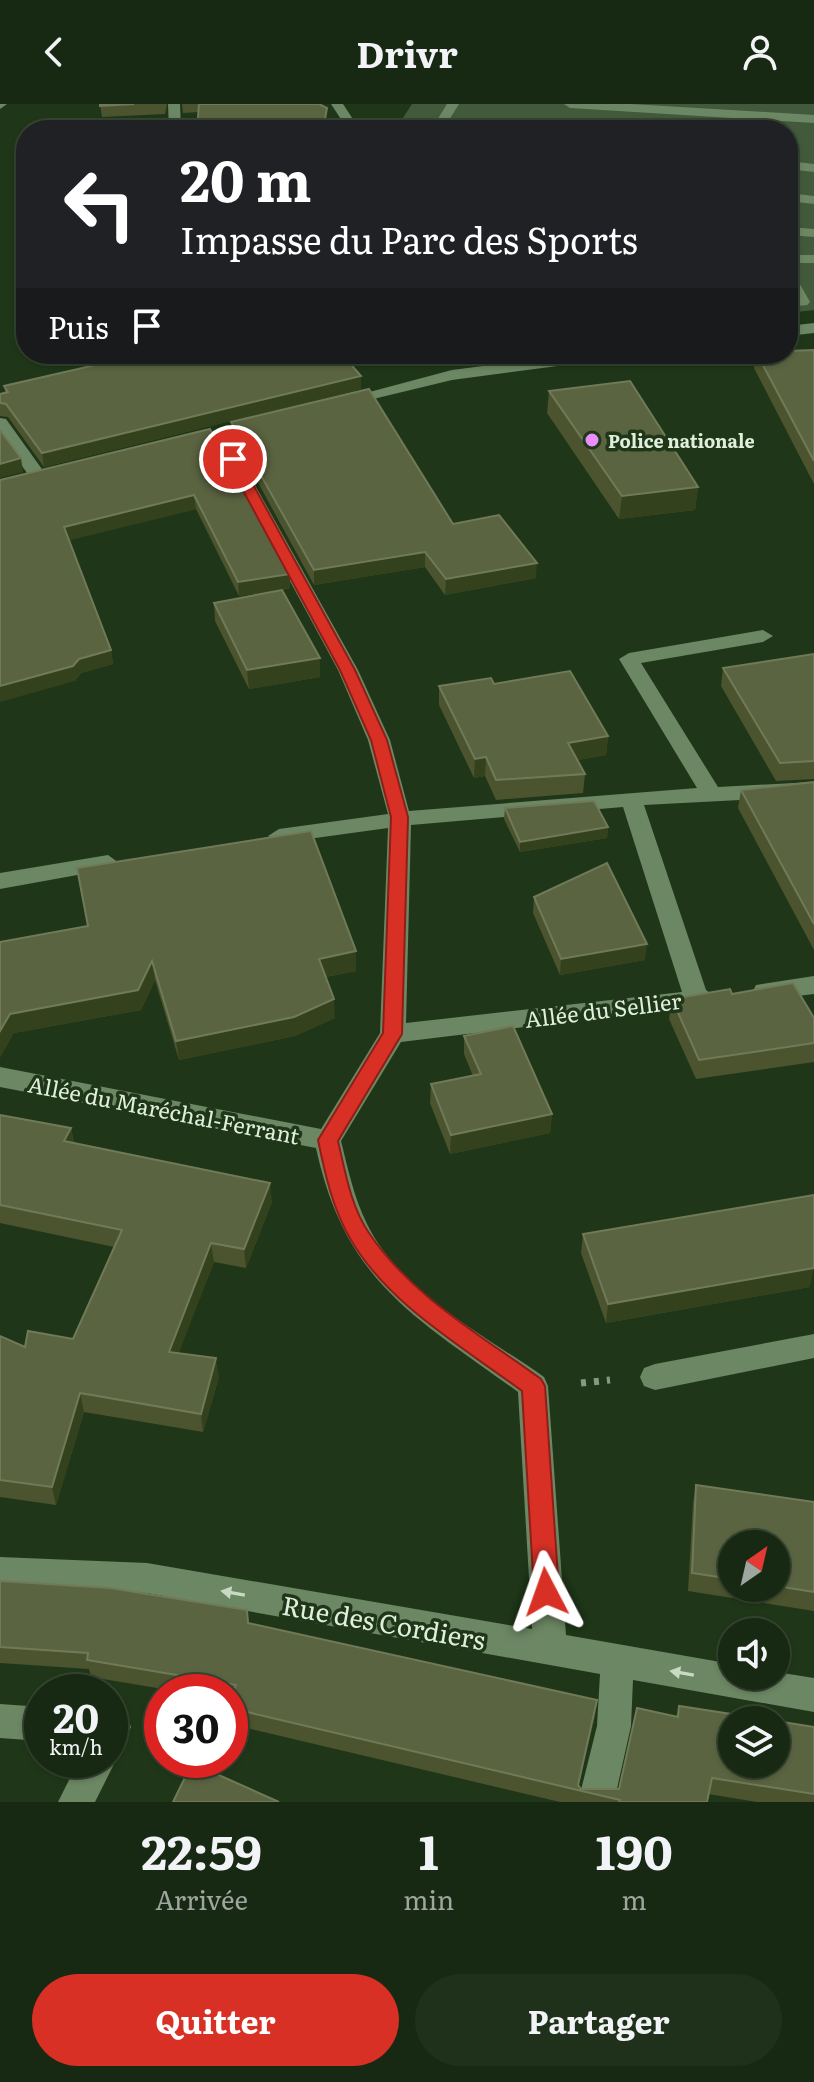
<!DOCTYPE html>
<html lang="fr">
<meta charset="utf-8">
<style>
body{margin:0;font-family:Literata,serif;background:#20311b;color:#f1f3f6;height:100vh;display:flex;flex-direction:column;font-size:30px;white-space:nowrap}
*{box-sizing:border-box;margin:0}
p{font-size:26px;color:#9ea69f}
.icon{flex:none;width:44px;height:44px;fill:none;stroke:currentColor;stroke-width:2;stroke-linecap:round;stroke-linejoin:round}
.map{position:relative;height:1698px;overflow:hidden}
.drawer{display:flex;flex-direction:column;background:#172912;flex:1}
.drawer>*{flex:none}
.banner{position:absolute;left:16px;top:16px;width:782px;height:244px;border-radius:32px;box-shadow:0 2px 6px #0004,0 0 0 2px #364532;background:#202124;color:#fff;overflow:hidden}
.needle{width:52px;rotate:34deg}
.tools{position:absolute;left:718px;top:1426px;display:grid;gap:16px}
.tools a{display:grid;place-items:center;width:72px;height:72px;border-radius:50%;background:#172912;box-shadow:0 2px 6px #0004,0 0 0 2px #364532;font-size:40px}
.speed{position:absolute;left:24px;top:1570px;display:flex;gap:16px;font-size:40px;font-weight:700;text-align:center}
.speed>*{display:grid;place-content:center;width:104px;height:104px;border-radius:50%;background:#172912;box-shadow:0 2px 6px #0004,0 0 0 2px #364532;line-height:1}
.speed small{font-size:20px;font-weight:400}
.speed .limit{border:12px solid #d22;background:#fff;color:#111}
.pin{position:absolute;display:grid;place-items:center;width:68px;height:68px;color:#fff;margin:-34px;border:4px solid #fff;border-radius:50%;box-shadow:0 2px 8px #0007}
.me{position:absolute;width:88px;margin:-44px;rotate:356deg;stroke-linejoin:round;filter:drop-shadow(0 0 6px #0008)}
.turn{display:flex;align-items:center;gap:28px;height:168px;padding:0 32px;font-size:36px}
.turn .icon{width:104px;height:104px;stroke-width:2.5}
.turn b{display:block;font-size:56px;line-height:68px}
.then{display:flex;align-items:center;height:76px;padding:0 32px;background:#0003;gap:16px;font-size:30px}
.eta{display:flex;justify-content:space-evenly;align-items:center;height:136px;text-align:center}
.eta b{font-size:48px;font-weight:700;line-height:56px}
.cta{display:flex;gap:16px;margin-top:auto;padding:16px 32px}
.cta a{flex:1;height:92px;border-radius:48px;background:#d93025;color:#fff;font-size:32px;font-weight:700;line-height:92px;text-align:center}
.cta a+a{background:#20311b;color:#f1f3f6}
header{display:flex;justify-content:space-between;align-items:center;height:104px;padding:0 32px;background:#172912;font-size:36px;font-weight:700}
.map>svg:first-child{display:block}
.green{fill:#425a3b}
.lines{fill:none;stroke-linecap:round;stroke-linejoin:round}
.path{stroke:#869981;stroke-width:7;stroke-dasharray:5 8;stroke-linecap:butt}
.minor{fill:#6c8764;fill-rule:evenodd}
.wall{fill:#4b542e;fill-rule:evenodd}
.shaded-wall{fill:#33411d}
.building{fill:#5b6441;stroke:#707a59;stroke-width:2}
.oneway{fill:#c9dac4}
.route{fill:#d93025;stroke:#8d1f18;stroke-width:2}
.poi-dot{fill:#e88eff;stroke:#1f3718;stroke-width:3}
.labels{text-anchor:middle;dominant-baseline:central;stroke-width:7;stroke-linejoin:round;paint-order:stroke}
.far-poi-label{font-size:18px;font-weight:bold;fill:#e0efdc;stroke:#1f3718;text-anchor:start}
.street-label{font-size:22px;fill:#e0efdc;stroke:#1f3718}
.near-street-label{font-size:26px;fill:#e0efdc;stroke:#1f3718}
</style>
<header><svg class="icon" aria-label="back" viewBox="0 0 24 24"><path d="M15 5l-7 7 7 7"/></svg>Drivr<svg class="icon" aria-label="person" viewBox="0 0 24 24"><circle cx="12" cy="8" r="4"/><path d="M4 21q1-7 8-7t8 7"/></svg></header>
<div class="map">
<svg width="814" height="1698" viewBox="0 0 814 1698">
<rect width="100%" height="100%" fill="#1f3718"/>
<path class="green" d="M412,0h402v206l-26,3v-183h-393z"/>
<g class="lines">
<path class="path" d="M581,1279l29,-3"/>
<g class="minor">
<path d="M0,0h7l-7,5z"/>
<path d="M168,0h12l1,26h-12z"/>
<path d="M331,0h12l17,26h-12z"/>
<path d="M447,0h12l-16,26h-12z"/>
<path d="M564,0h67l183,11v8l-244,-15z"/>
<path d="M788,57l26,3v8l-26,-3z"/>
<path d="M788,89l26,3v8l-26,-3z"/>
<path d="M788,123l26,2v8l-26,-2z"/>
<rect x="788" y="151" width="26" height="8"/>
<path d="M788,175h9l13,23 -3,3 -19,2v-10h4z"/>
<path d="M814,219v10l-26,3v-10z"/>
<path d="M575,250h44l-8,5 -159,21 -112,27 -8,-5 120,-32z"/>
<path d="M0,314l6,1 38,53v8h-12l-32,-45z"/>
<path d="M218,324l8,5 132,237 32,70 19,71 288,-23 -78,-129 10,-6 134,-23 10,6 -10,6 -122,21 77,124 96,-5v14l-170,9 62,185 10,8 -3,6 -312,38 -60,99c7,28 13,57 26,83 34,69 116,110 177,153l4,9 18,249 166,29v12h44v-4l38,6v34l-181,-32 -2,46 -17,76h-36l19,-76 3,-52 -453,-81 -147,-6v-30l147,6 385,66 -14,-237c-103,-75 -173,-110 -202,-244l-316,-61v-20l321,62 59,-96 8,-205 -109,15 -11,-7 11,-7 109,-15 -20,-74 -30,-70 -128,-237zM623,703l59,185 -276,31 5,-198z"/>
<path d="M108,751l11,8 -3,5 -116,21v-16z"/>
<path d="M814,872v18l-49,6 -9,-3 -3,-6 3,-6z"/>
<path d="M814,1230v24l-159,32 -11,-4 -4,-9 4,-9 11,-4z"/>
<path d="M0,1600l42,3v34l-42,-3z"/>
<path d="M110,1606l16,5 5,12 -9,21 -10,4 4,8 -21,42h-37l21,-42h31z"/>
</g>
</g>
<g class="wall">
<path d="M100,0h67l-2,10 -63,3z"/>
<path d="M182,0h137l8,16 -128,-8 -16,1z"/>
<path d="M814,246v134l-60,-116 2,-14h32z"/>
<path d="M83,250h282l-19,4 15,18v13l-317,78 -36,-50 -8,-1v-22l5,-1 -1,-7 88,-21z"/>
<path d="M549,287l149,96 -3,23 -76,9 -72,-106z"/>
<path d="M231,318l222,102 83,54 -91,17 -20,-28 -111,18 -81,-148z"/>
<path d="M210,325l80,159 -8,2 38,68v19l-71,12 -34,-68 -1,-18 66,-13 -41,6 -43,-87 -127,31 42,110 2,14 -32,9 -6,8 -75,-201z"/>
<path d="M814,550v125l-38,2 -55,-95 2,-18z"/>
<path d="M494,580l114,52 -2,19 -28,5 7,14 -2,19 -87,7 -11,-24 -11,2 -35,-73v-19z"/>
<path d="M814,678v168l-76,-142 3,-18z"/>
<path d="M505,704l103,19 -1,11 -87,14 -16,-33z"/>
<path d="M534,793l111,63 -85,15 -27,-62z"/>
<path d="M0,838l356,29 -30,6 9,41 -40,18 -116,24 -24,-80 -14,30 -127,23z"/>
<path d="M732,890l82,24v44l-118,17 -27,-60 3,-20z"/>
<path d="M464,932l88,78 -2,19 -100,21 -20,-51 1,-19 42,-8 -9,-22z"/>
<path d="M0,1011l71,13 3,15 198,59 -26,66 -32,-6 -36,91 41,24 -16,55 -119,-20 -28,93 -56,-8v-161l25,11 48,-8 41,-92 -114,-24z"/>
<path d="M583,1130l227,53 -204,36 -25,-70z"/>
<path d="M696,1381l118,17v109l-126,-20 5,-88zM732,1440h44v44h-44z"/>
<path d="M0,1477l247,29 2,13 346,93 -17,71 3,2h38l57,-72 3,-11 135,21v75h-57l-49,-8 -1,8h-147l-330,-78v-32h-49l-90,-15 -2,-8 -89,-6z"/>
</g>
<g class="shaded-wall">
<path d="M327,4v12l-1,10h-3z"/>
<path d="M336,250h29l-28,6z"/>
<path d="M361,272v13l-317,78 -2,-14z"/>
<path d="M21,354l2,14 -23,6v-14z"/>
<path d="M698,383l-3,23 -76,9 3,-23z"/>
<path d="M194,391l2,14 -130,32 -2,-14z"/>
<path d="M425,448v15l-111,18v-15z"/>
<path d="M537,459l-1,15 -91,17 1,-16z"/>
<path d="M290,470v14l-51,8 -1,-14z"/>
<path d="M111,546l2,14 -32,9 -6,8 -75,21v-16l79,-27z"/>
<path d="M320,554v19l-71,12 -2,-19z"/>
<path d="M608,632l-2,19 -39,7 1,-19z"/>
<path d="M486,653l-1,19 -11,2 1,-19z"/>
<path d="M608,723l-1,11 -87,14v-10z"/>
<path d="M647,840l-2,16 -85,15 1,-16z"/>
<path d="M356,847v20l-36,7 -1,-19z"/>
<path d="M152,857l3,19 -14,30 -127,23 -14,25v-27l10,-17z"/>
<path d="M334,895l1,19 -40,18 -116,24 -3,-19z"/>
<path d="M552,1010l-2,19 -100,21 1,-19z"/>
<path d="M71,1024l3,19 -10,-6z"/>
<path d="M270,1079l2,19 -26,66 -2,-19z"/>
<path d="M211,1139l3,19 -42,109 -3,-19z"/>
<path d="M814,1164l-4,19 -204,36 2,-19z"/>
<path d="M216,1254l3,19 -16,55 -2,-18z"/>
<path d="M80,1289l4,19 -28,93 -4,-18z"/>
<path d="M597,1596l-2,16 -17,74h-1z"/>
</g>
<g class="building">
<path d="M100,0h34l-34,2z"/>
<path d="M199,0h120l8,4 -4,22h-126z"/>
<path d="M814,246v111l-57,-107h31v-3z"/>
<path d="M92,250h250l19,22 -319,77 -36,-49 -6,-1v-9l8,-2 -4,-6 96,-22z"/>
<path d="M630,277l68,106 -76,9 -73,-105z"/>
<path d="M369,285l84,135 46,-9 38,48 -91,16 -21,-27 -111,18 -83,-148z"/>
<path d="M210,325l80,145 -52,8 -44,-87 -130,32 47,123 -32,9 -6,7 -73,20v-206z"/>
<path d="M0,326l21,28 -21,6z"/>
<path d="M282,486l38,68 -73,12 -33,-67z"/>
<path d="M814,550v107l-34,2 -57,-95z"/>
<path d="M570,567l38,65 -40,7 17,31 -89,6 -10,-23 -11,2 -36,-73 52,-8 3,6z"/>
<path d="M814,678v142l-73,-134z"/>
<path d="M594,697l14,26 -88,15 -15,-34z"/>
<path d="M311,727l45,120 -37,8 15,40 -40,18 -118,24 -24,-80 -14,29 -128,24 -10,17v-89l88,-16 -11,-58z"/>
<path d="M607,759l40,81 -86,15 -27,-62z"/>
<path d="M793,879l21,35v25l-115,17 -27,-61 58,-10 2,5z"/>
<path d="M513,922l39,88 -101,21 -20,-51 50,-10 -17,-38z"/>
<path d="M0,1011l71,13 -7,13 206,42 -26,66 -33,-6 -42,109 47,6 -15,56 -121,-21 -28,94 -52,-7v-144l25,11 3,-16 45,8 49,-109 -122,-25z"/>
<path d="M814,1091v73l-206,36 -25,-70z"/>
<path d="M696,1381l118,17v90l-38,-6v-42h-44v35l-40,-6z"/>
<path d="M0,1477l110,7 137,22 1,13 349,77 -19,85 3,4h38l18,-81 41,9 1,-11 91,14h-38v44h44v-43l38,6v67l-102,-16 -5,24h-88l1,-2 -390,-92v-10l6,-13 -149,-25 1,-7 -88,-6z"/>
<path d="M192,1659l87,39h-106z"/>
</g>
<defs><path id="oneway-solid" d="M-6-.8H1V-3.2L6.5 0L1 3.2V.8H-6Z" transform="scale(2)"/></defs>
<g class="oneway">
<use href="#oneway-solid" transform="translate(233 1489) rotate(-170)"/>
<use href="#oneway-solid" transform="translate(682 1569) rotate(-170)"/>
</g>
<path class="route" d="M228,352l11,3 116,211 32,70 21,77 -6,217 -64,107c7,30 13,66 31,92 42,63 113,103 172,146l4,7 14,206 -4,8 -9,4 -8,-4 -4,-8 -12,-201c-59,-44 -133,-86 -171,-151 -18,-30 -26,-66 -33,-100l65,-107 8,-216 -20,-77 -31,-70 -114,-211z"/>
<circle class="poi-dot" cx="592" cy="336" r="8"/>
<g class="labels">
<g class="far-poi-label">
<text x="608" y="336">Police nationale</text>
</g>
<g class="street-label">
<text transform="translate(603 905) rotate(-7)">Allée du Sellier</text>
<text transform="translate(164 1005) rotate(11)">Allée du Maréchal-Ferrant</text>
</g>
<g class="near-street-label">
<text transform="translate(384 1517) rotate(10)">Rue des Cordiers</text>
</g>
</g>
</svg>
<div class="tools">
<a><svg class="needle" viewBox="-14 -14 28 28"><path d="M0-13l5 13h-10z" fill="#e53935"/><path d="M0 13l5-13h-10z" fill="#9ea69f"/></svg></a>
<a><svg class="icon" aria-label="sound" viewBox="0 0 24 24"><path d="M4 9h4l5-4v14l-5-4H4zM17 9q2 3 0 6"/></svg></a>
<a><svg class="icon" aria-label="layers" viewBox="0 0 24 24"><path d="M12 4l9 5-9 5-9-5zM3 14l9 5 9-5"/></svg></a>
</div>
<div class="speed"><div>20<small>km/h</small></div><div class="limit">30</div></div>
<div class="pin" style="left:233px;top:355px;background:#d93025"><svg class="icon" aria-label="arrive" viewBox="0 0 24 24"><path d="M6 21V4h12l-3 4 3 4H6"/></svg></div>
<svg class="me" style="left:546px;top:1488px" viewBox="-20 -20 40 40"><path d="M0-17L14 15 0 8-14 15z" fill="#d93025" stroke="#fff" stroke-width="4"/></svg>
<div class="banner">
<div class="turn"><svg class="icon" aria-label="left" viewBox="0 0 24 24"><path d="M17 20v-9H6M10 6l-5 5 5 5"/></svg><div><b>20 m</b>Impasse du Parc des Sports</div></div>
<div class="then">Puis<svg class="icon" aria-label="arrive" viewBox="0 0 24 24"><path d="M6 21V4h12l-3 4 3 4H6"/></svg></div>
</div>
</div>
<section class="drawer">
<div class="eta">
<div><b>22:59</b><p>Arrivée</p></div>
<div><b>1</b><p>min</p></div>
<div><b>190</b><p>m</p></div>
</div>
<div class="cta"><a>Quitter</a><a>Partager</a></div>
</section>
